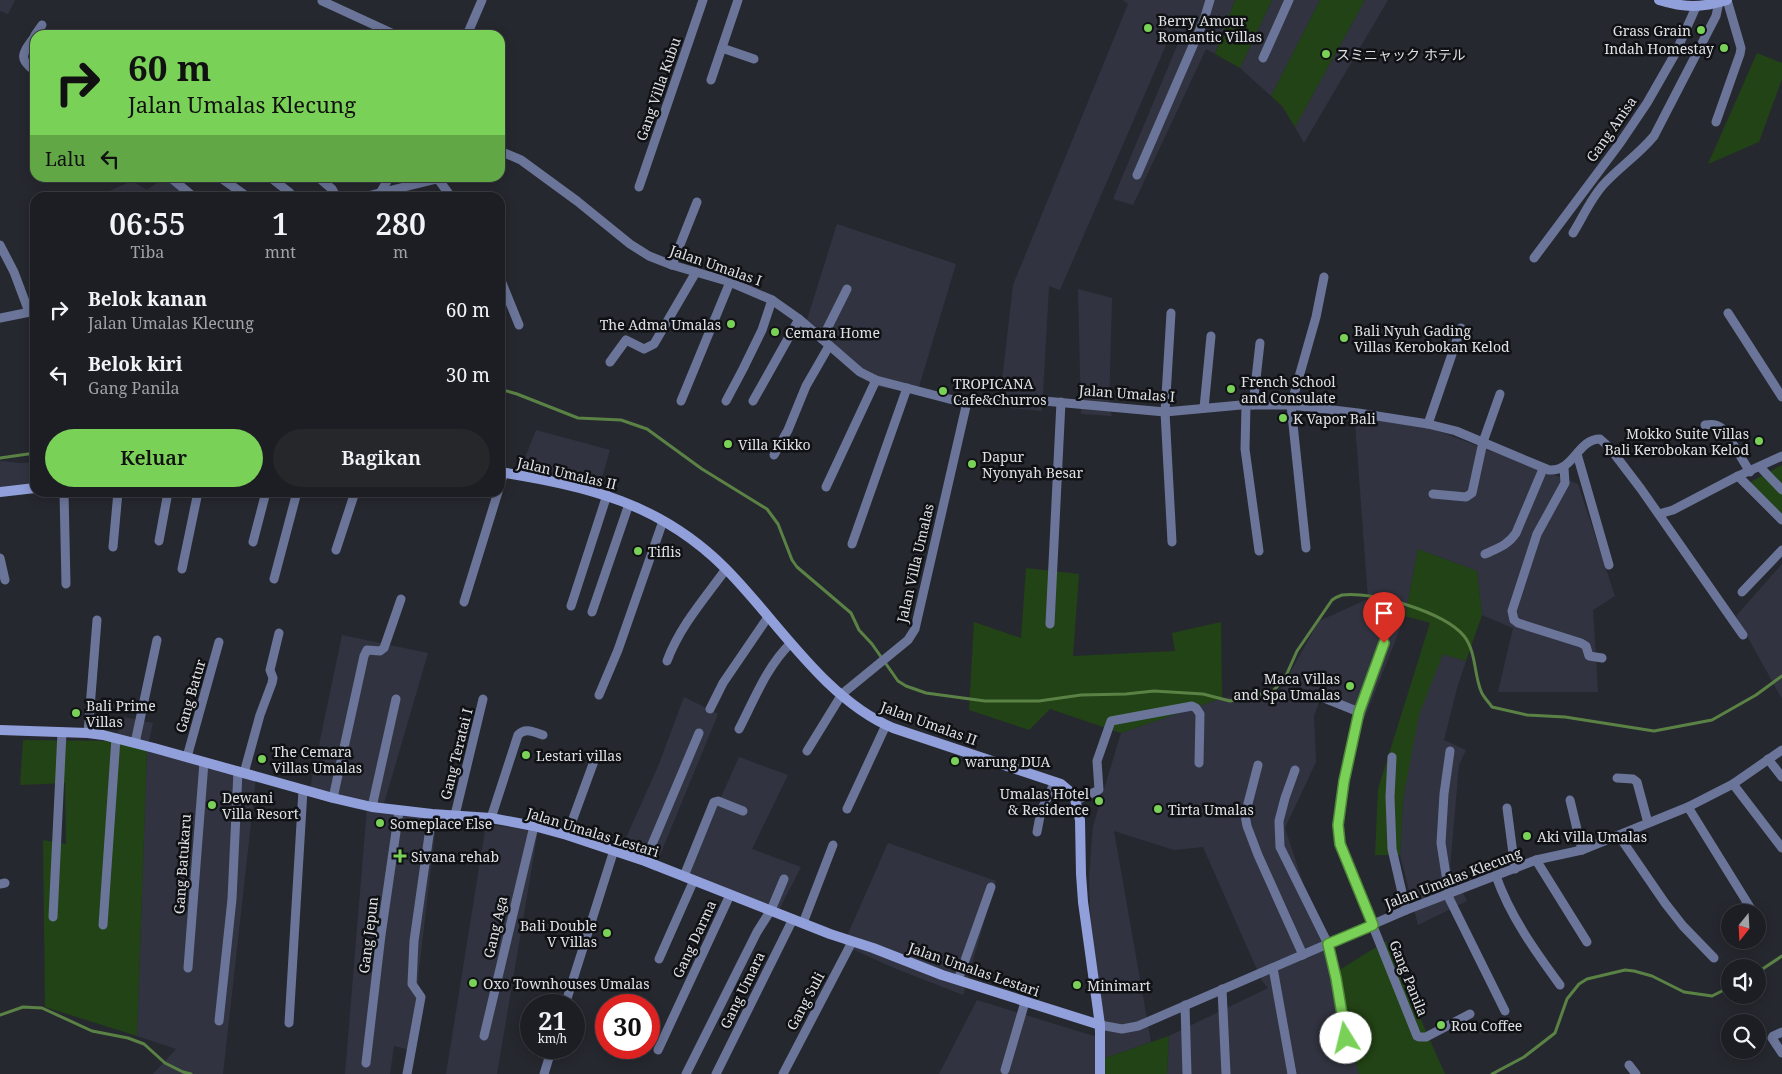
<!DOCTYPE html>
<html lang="id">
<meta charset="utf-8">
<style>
body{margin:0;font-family:"Noto Serif","Noto Sans JP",serif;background:#25272b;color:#f1f3f6;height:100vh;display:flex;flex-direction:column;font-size:19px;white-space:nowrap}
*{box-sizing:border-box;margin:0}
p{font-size:16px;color:#a0a2a6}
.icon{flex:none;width:28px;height:28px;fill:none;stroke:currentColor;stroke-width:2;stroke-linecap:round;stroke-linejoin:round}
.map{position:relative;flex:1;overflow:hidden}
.sheet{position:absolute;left:30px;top:192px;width:475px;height:305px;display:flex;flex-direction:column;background:#1c1e23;border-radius:15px;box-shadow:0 2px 12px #0003,0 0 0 1px #3a3c41}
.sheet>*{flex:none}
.top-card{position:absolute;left:30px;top:30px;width:475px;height:152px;border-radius:15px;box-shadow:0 2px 12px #0003,0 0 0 1px #3a3c41;background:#7ad157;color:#111;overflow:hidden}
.needle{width:32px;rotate:198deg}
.buttons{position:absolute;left:1721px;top:904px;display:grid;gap:10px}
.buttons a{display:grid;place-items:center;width:45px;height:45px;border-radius:50%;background:#1c1e23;box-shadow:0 2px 12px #0003,0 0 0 1px #3a3c41;font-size:25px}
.speed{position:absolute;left:520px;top:994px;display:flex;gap:10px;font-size:25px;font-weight:700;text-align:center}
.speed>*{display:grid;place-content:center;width:65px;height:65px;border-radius:50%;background:#1c1e23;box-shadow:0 2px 12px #0003,0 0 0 1px #3a3c41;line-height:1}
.speed small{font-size:12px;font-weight:400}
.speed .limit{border:8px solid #d22;background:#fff;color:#111}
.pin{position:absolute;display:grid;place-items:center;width:42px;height:42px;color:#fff;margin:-51px -21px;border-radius:50% 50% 50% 0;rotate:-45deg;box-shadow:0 0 5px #0007}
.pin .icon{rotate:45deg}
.me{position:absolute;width:55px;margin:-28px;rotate:351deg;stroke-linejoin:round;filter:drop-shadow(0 0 4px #0008)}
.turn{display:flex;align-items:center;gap:18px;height:105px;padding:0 15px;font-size:22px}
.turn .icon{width:65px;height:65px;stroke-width:2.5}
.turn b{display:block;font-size:35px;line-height:42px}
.then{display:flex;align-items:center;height:48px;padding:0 15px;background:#0003;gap:10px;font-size:19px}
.eta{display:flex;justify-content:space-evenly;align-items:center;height:85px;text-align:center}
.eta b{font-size:30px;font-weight:600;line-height:35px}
.action{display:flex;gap:10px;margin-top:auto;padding:10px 15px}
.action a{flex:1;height:58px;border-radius:30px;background:#7ad157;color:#111;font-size:20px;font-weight:600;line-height:58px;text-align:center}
.action a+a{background:#25272b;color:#f1f3f6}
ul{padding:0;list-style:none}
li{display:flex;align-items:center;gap:15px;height:65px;padding:0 15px}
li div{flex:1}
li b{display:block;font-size:19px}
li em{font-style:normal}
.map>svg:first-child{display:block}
.built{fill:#313440}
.green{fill:#224315}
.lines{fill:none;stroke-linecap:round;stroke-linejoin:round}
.stream{stroke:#5b8245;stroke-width:3}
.street{stroke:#6b7599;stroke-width:9}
.secondary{stroke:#91a0db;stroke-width:10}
.route-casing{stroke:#4f8839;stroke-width:12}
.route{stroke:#7ad157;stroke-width:9}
.poi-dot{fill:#7ad157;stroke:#101114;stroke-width:2}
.labels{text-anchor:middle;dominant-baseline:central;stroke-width:5;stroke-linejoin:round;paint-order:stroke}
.poi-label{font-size:14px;fill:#dfe1e5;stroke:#101114;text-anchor:start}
.street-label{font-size:14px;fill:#dfe1e5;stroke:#101114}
</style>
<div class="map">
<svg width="1782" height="1074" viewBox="0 0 1782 1074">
<rect width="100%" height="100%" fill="#26282f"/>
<g class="built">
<path d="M0,0h15l-7,14 -8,-3z"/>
<path d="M1123,0h112l-20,54 -9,-5 -73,156 -20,-6 69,-165 -9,-5 -113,261 -11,-4 -7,125 -43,-4 14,-122 115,-281z"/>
<path d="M1272,0h48l-49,96 -31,-28z"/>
<path d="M1365,0h23l-84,143 -9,-16z"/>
<path d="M164,178h4l25,20h-100l39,-17 15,9z"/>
<path d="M837,224l119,40 -39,129 -42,-7 -70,-60z"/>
<path d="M1078,289l34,9 -3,109 3,9 -31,-2z"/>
<path d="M1363,417l70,12 145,55 37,112 -22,14 5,82h-100l15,-64 -31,-13 -5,-44 -59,-22 -13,67 -41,104 -43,-23 -7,19 2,46 -31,66 48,146 26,100h-192l2,-38 99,-48 -6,-7 -59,-134 -29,3 -60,-19 37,211 -52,18 4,14h-164l38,-74 120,37 -3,-6 -5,-153 4,-52 28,-93 101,-35 56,-4 41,-73 49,-22 -13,-177z"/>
<path d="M536,430l74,20 -13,45 -80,-17z"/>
<path d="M0,461l20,2 15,-1v30l14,1 -49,1z"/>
<path d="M1782,564v135l-46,-83z"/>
<path d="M342,635l86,18 -45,154 54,10 -18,153 -5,81 -20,-5 -4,28h-45l22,-266 -12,1 -46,-16z"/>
<path d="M1443,654l23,7 -9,27 -13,52 22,10 -7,15 -9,103 17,33 -49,24 -18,-70 3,-56 15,-84z"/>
<path d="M684,697l34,17 -62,151 -1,7 -34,-23 38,-85z"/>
<path d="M123,717l30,6 -6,26 109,29 -33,296h-70l23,-25 -39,-13 10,-287 -32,-8z"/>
<path d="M739,757l49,18 -36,74 49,18 -24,47 -94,-32z"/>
<path d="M486,824l52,7 -41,243h-51z"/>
<path d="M888,843l108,38 -33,114 -69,-27 -51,-23z"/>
</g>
<g class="green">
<path d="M1235,0h37l-32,68 -25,-14z"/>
<path d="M1320,0h45l-70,127 -13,-21 -11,-10z"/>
<path d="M1757,53l25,10v16l-23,63 -51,22z"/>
<path d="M1782,465v52l-35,-33z"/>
<path d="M1418,549l59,22 5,44 -16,46 -23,-7 -24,61 -16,84 -3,56h-25l3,-66 52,-166 -25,-7z"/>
<path d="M1026,568l53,6 -6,82 102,-5 -3,-18 49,-11 1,76 -101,35 -71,-24 -21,21 -60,-20 5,-88 47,16z"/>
<path d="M23,740l92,1 32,8 -10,287 -92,-29 -2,-167 23,4 -1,-61 -45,2z"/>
<path d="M1386,941l59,133h-86l-26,-100z"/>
<path d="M1169,1036l-2,38h-64l-4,-14z"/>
</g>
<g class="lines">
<g class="stream">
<path d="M500,389l17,5 61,24 43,2 26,9 55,40 65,40 11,15 14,36 5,7 54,46 8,17 13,14 26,37 8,5 20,7 59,8h54l42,-6 45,-1 28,-3 49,3 27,7 43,-10 12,-13 12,-27 35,-51c3,-2 7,-4 10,-5 31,-4 102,17 122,41 12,15 10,38 17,55 2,6 8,11 11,16l35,8 38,2 89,14 58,-11 44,-25 26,-19"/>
<path d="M0,458l35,-5"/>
<path d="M1758,972l24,-16"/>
<path d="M0,1015l23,-8 19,1 50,23 36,7 16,6 21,19 18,9 8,2"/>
<path d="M1492,1074l32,-17 31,-24 12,-34 12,-15 8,-5 38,-9 9,1 18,5 32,16 28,4 18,-9"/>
</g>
<g class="street">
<path d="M322,1l74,34"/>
<path d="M35,35l7,-10"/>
<path d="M467,35l15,-35"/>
<path d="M35,36c-11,16 -19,22 0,35"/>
<path d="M722,48l32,11"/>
<path d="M1263,58l26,-58"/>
<path d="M711,80l27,-80"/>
<path d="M1716,122l24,-68 1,-6 -14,-48"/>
<path d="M500,151l21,9 56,41 53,43 19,12 23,9 58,17 42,18 27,19 61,53 16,8 73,19 18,3 66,-2 132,12 76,-7h50l67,8 70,11 28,7 93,39c25,2 28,-31 51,-31l9,8 32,42 102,146"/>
<path d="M1137,175l67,-155 6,-20"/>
<path d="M171,178l24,20"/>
<path d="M221,178l28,20"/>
<path d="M271,178l18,14 5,6"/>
<path d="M319,178l13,11 5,9"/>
<path d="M438,179l14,19"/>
<path d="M639,187l64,-187"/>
<path d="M380,193l9,-15"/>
<path d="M359,198l82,-20"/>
<path d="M1573,233c10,-16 18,-35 31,-49 16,-17 35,-30 50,-48l62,-120 3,-14"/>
<path d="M0,245l14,27 15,40"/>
<path d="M1534,258l86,-115 27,-40 28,-49 21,-47"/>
<path d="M672,265l25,-63"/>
<path d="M500,278l19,47"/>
<path d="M1171,313l-6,99 7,130"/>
<path d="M1728,313l54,84"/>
<path d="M0,318l35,-7"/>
<path d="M822,339l25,-50"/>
<path d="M610,362l16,-22 18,9 10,-5 42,-72"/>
<path d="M681,401l49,-119"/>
<path d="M726,401l17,-32 19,-39 10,-30"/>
<path d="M753,401l46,-82"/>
<path d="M1246,405l-1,44 14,102"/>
<path d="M1253,405l7,-62"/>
<path d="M1204,408l7,-72"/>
<path d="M1428,424l33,-96"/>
<path d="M1705,425c9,-1 13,-1 20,6l25,41"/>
<path d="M1577,454l32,111"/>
<path d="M774,455l14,-25 18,-44 23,-40"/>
<path d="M1760,467l22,23"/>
<path d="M1564,468l1,15 -28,51 -25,77 2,9 4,3 63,20 5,3 3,10 13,2"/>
<path d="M1738,476l44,44"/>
<path d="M500,484l4,-11"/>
<path d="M826,487l50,-107"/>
<path d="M64,492l2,92"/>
<path d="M1433,494l33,3 6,-4 11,-51 17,-48"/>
<path d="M1659,514l14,-4 65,-34 44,-20"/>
<path d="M159,541l9,-49"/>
<path d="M253,542l13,-50"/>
<path d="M852,544l55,-156"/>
<path d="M113,547l5,-55"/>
<path d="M1306,548l-15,-143 25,-88 8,-40"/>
<path d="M336,550l19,-58"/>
<path d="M1485,554c13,-6 23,-9 31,-21l27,-64"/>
<path d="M0,558l5,22"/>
<path d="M182,569l16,-77"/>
<path d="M274,579l23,-87"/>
<path d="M1742,592l40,-42"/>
<path d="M464,602l34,-110"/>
<path d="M571,606l36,-111"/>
<path d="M592,612l37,-108"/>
<path d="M1050,624l11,-222"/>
<path d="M1384,643c-18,50 -35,99 -42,151 -3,17 -6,33 -2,50l77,192 2,1h7l44,-23"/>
<path d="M667,661c13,-35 38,-63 59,-92"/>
<path d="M599,695l19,-45 45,-129"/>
<path d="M1319,696l40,16"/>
<path d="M710,709l13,-26 45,-66"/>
<path d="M739,729c15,-29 28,-63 52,-86"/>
<path d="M88,733l9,-113"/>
<path d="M135,743l22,-103"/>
<path d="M807,751l35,-57 66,-54 7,-11 52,-227"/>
<path d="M187,757l32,-115"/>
<path d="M1392,757l-2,40 2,52 14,61"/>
<path d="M1768,759l14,18"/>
<path d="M1258,765l-13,50 2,11 11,29 45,100"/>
<path d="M1295,770l-10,28 -6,23 1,26 48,97 8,34 13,76"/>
<path d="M244,773l16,-58 12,-32 1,-5 -3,-8 9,-37"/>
<path d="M1617,778l16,1 4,3 11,41"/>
<path d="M1733,784l49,64"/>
<path d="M333,798l31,-142 3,-6 13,1 4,-3 17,-49"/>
<path d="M1077,800l22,-10 -2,-29 14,-40 81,-15 4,2 4,6 -1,49"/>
<path d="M1570,800l12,50"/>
<path d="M372,807l24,-108"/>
<path d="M1688,807l65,105"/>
<path d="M1507,808l8,61"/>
<path d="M847,809l39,-84"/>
<path d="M455,815l28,-116"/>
<path d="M491,818l27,-83c7,-8 16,-3 25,0"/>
<path d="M1037,832l4,-21 14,-29"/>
<path d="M567,835l30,-82"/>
<path d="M1619,836l46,67 18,23 31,32"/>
<path d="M1536,860l51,82"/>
<path d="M645,861l54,-128"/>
<path d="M684,876l30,-74 4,-1 25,10"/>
<path d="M1496,876c14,40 39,75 64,109"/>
<path d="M0,884l5,-1"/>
<path d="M1447,894l58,117"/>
<path d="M1449,894l-8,-51 3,-49 6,-43"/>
<path d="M53,917l9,-185"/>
<path d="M803,923l30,-78"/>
<path d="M103,925l13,-187"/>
<path d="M659,959l35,-79"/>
<path d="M188,968l16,-206"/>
<path d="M1273,968l19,106"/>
<path d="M958,980l33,-93"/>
<path d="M1222,989l4,85"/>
<path d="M565,1005l49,-155"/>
<path d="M1185,1005l2,69"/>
<path d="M219,1021l13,-122 6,-128"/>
<path d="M289,1023l14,-233"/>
<path d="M1100,1025l22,4 16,-3 268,-116 130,-50 46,-10 106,-43 45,-23 49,-34"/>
<path d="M1782,1032l-9,4 -1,2 10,15"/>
<path d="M484,1036l50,-210"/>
<path d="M658,1050l72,-155"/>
<path d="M366,1063l15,-128 18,-124"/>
<path d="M1629,1065l7,9"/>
<path d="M1005,1070l20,-68"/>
<path d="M407,1074l14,-77 -9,-13 2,-43 18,-127"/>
<path d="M544,1074l8,-26"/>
<path d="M686,1074l71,-142 14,-22 13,-31"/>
<path d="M716,1074l77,-155"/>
<path d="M783,1074l69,-132"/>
</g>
<g class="secondary">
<path d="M1659,0c26,8 42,8 68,0"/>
<path d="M500,472c87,14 160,31 225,96 52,52 99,131 168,160l168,56 13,11 6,25 1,54 2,28 17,123v49"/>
<path d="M0,492l35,-4"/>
<path d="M0,730l88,3 15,2 51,13 179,50 39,9 60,7 59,4 43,8 33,9 78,26 185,73 43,14 69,27 158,50"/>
</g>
</g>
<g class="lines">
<g class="route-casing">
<path id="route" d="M1346,1038l-10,-60 -8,-34 45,-19 -33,-81 -2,-19 6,-44 15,-69 25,-69"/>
</g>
<use href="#route" class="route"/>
</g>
<g class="poi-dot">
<circle cx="1148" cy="28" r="5"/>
<circle cx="1701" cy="30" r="5"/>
<circle cx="1724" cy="48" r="5"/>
<circle cx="1326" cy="54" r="5"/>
<circle cx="731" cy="324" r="5"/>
<circle cx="775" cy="332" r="5"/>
<circle cx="1344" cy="338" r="5"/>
<circle cx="1231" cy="389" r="5"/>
<circle cx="943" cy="391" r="5"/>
<circle cx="1283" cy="418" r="5"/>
<circle cx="1759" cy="441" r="5"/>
<circle cx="728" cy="444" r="5"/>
<circle cx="972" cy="464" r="5"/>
<circle cx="638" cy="551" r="5"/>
<circle cx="1350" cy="686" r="5"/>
<circle cx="76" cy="713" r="5"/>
<circle cx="526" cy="755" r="5"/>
<circle cx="262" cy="759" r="5"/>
<circle cx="955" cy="761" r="5"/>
<circle cx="1099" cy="801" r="5"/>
<circle cx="212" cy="805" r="5"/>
<circle cx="1158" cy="809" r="5"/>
<circle cx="380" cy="823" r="5"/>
<circle cx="1527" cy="836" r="5"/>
<path d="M397.5 848.5h5v5h5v5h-5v5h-5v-5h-5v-5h5z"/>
<circle cx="607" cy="933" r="5"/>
<circle cx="473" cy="983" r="5"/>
<circle cx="1077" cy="985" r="5"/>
<circle cx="1441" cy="1025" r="5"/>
</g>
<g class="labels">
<g class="poi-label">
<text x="1158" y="20">Berry Amour<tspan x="1158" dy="16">Romantic Villas</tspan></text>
<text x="1691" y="30" text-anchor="end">Grass Grain</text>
<text x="1714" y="48" text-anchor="end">Indah Homestay</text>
<text x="1336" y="54">スミニャック ホテル</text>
<text x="721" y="324" text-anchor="end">The Adma Umalas</text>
<text x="1354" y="330">Bali Nyuh Gading<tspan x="1354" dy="16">Villas Kerobokan Kelod</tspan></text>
<text x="785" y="332">Cemara Home</text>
<text x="1241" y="381">French School<tspan x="1241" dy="16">and Consulate</tspan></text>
<text x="953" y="383">TROPICANA<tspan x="953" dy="16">Cafe&amp;Churros</tspan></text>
<text x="1293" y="418">K Vapor Bali</text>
<text x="1749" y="433" text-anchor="end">Mokko Suite Villas<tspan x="1749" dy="16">Bali Kerobokan Kelod</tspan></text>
<text x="738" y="444">Villa Kikko</text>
<text x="982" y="456">Dapur<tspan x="982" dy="16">Nyonyah Besar</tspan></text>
<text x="648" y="551">Tiflis</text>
<text x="1340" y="678" text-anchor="end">Maca Villas<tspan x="1340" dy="16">and Spa Umalas</tspan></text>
<text x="86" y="705">Bali Prime<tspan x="86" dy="16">Villas</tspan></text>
<text x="272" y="751">The Cemara<tspan x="272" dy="16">Villas Umalas</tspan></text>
<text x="536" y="755">Lestari villas</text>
<text x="965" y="761">warung DUA</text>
<text x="1089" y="793" text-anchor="end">Umalas Hotel<tspan x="1089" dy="16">&amp; Residence</tspan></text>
<text x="222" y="797">Dewani<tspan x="222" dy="16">Villa Resort</tspan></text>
<text x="1168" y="809">Tirta Umalas</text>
<text x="390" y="823">Someplace Else</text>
<text x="1537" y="836">Aki Villa Umalas</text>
<text x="411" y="856">Sivana rehab</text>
<text x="597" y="925" text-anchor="end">Bali Double<tspan x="597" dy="16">V Villas</tspan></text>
<text x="483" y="983">Oxo Townhouses Umalas</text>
<text x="1087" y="985">Minimart</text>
<text x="1451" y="1025">Rou Coffee</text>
</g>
<g class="street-label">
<text transform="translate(658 89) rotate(-71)">Gang Villa Kubu</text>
<text transform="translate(1611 129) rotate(-55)">Gang Anisa</text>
<text transform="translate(716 265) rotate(19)">Jalan Umalas I</text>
<text transform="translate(1127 393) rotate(4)">Jalan Umalas I</text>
<text transform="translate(567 473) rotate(13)">Jalan Umalas II</text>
<text transform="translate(915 563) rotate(-77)">Jalan Villa Umalas</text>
<text transform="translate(190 696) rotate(-74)">Gang Batur</text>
<text transform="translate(929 723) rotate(20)">Jalan Umalas II</text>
<text transform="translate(456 754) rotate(-76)">Gang Teratai I</text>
<text transform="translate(593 832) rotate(17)">Jalan Umalas Lestari</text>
<text transform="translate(182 864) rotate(-86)">Gang Batukaru</text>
<text transform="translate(1453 878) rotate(-21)">Jalan Umalas Klecung</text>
<text transform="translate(495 927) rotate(-77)">Gang Aga</text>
<text transform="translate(368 935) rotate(-83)">Gang Jepun</text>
<text transform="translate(694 939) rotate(-65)">Gang Darma</text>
<text transform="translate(974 969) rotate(19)">Jalan Umalas Lestari</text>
<text transform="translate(1409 978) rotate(68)">Gang Panila</text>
<text transform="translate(742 990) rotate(-64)">Gang Umara</text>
<text transform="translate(805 1001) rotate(-62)">Gang Suli</text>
</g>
</g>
</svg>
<div class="buttons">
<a><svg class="needle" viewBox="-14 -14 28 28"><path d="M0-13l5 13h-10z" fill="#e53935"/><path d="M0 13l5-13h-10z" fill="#a0a2a6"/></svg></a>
<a><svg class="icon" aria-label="sound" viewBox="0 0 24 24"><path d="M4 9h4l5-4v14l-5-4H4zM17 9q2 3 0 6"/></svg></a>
<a><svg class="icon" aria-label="search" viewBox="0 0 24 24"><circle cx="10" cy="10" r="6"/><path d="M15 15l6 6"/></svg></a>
</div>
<div class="speed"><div>21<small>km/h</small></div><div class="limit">30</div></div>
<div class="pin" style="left:1384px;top:643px;background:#d93025"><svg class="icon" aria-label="arrive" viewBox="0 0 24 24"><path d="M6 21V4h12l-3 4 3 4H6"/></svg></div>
<svg class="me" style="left:1346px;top:1038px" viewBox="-20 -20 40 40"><circle r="19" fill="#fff"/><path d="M0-13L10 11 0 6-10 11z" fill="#7ad157"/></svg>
<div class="top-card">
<div class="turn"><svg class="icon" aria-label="right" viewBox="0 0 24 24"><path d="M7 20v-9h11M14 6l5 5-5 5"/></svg><div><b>60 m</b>Jalan Umalas Klecung</div></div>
<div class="then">Lalu<svg class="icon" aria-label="left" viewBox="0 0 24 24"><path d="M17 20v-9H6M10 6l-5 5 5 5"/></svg></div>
</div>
<section class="sheet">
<div class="eta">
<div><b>06:55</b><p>Tiba</p></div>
<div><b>1</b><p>mnt</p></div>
<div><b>280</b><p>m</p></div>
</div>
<ul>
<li><svg class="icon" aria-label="right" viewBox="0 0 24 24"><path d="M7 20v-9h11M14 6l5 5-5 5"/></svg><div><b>Belok kanan</b><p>Jalan Umalas Klecung</p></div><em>60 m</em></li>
<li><svg class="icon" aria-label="left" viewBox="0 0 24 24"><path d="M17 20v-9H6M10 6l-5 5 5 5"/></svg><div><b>Belok kiri</b><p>Gang Panila</p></div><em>30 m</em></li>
</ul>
<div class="action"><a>Keluar</a><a>Bagikan</a></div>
</section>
</div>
